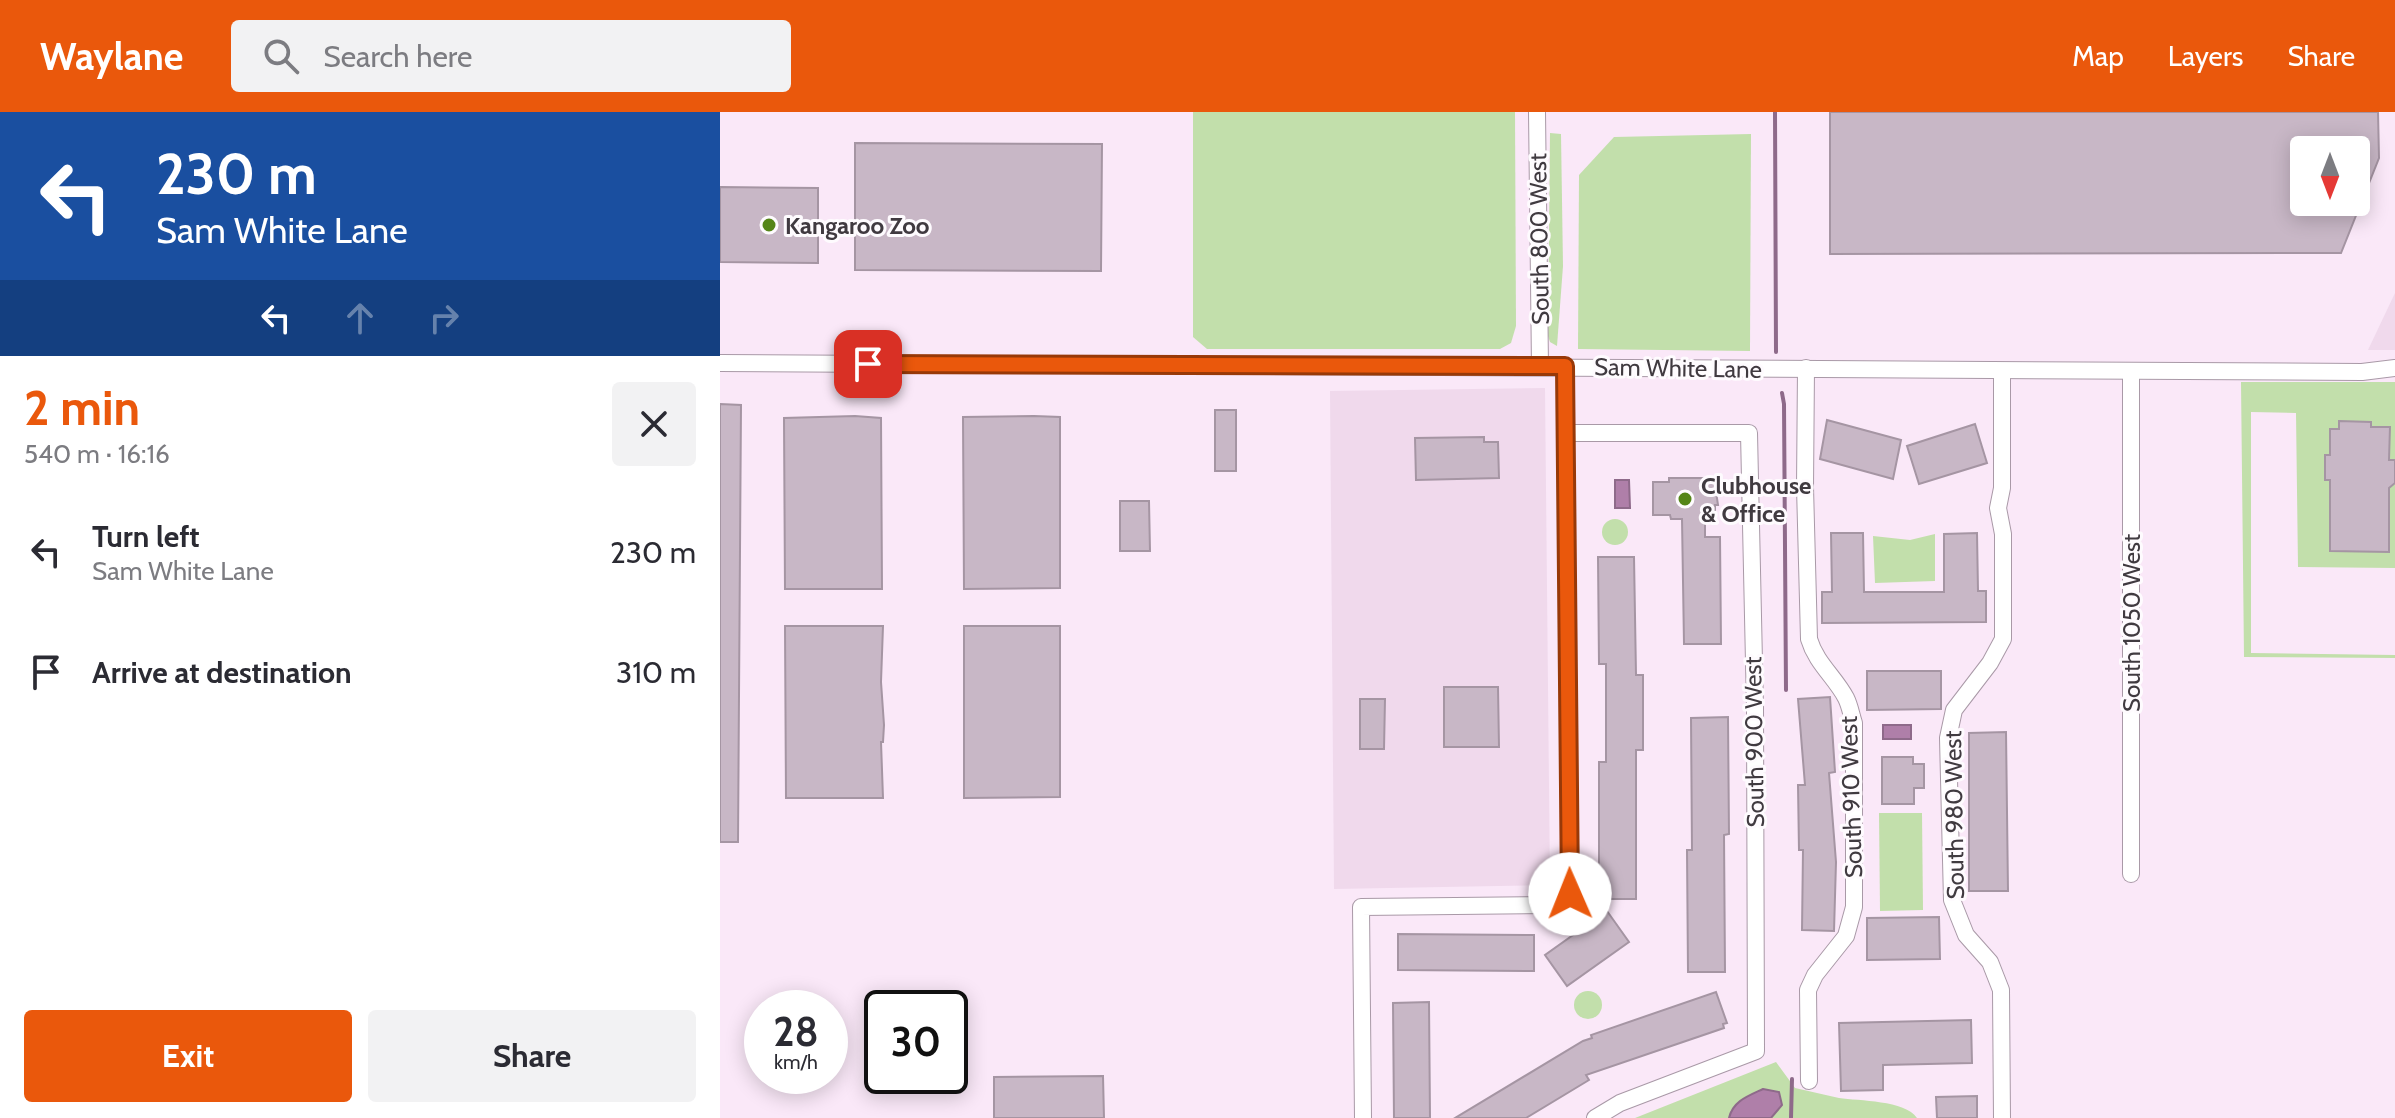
<!DOCTYPE html>
<meta charset="utf-8">
<style>
body{margin:0;font-family:Cabin,sans-serif;background:#f2f2f3;color:#2b2b33;height:100vh;display:flex;flex-direction:column;font-size:30px;white-space:nowrap}
*{box-sizing:border-box;margin:0}
p{font-size:26px;color:#7c7c81}
.icon{flex:none;width:44px;height:44px;fill:none;stroke:currentColor;stroke-width:2;stroke-linecap:round;stroke-linejoin:round}
.map{position:relative;flex:1;overflow:hidden}
.details{display:flex;flex-direction:column;background:#fff;width:720px}
.details>*{flex:none}
.top-card{background:#1a4fa0;color:#fff;overflow:hidden}
.needle{width:52px;rotate:180deg}
.fabs{position:absolute;left:1570px;top:24px;display:grid;gap:16px}
.fabs a{display:grid;place-items:center;width:80px;height:80px;border-radius:8px;background:#fff;box-shadow:0 4px 20px #0003;font-size:40px}
.speed{position:absolute;left:24px;top:878px;display:flex;gap:16px;font-size:40px;font-weight:700;text-align:center}
.speed>*{display:grid;place-content:center;width:104px;height:104px;border-radius:50%;background:#fff;box-shadow:0 4px 20px #0003;line-height:1}
.speed small{font-size:20px;font-weight:400}
.speed .limit{border:4px solid #111;border-radius:12px;background:#fff;color:#111}
.pin{position:absolute;display:grid;place-items:center;width:68px;height:68px;color:#fff;margin:-34px;border-radius:16px;box-shadow:0 4px 12px #0006}
.me{position:absolute;width:88px;margin:-44px;rotate:359deg;stroke-linejoin:round;filter:drop-shadow(0 0 6px #0008)}
.turn{display:flex;align-items:center;gap:28px;height:168px;padding:0 24px;font-size:36px}
.turn .icon{width:104px;height:104px;stroke-width:2.5}
.turn b{display:block;font-size:56px;line-height:68px}
.lanes{display:flex;align-items:center;height:76px;padding:0 24px;background:#0003;justify-content:center;gap:40px;direction:ltr}
.lanes .off{opacity:.35}
.round{display:grid;place-items:center;flex:none;width:84px;height:84px;border-radius:8px;background:#f2f2f3}
.headline{display:flex;align-items:center;justify-content:space-between;height:136px;padding:0 24px}
h1{font-size:48px;font-weight:800;line-height:60px;color:#ea580c}
.primary-button{display:flex;gap:16px;margin-top:auto;padding:16px 24px}
.primary-button a{flex:1;height:92px;border-radius:8px;background:#ea580c;color:#fff;font-size:32px;font-weight:800;line-height:92px;text-align:center}
.primary-button a+a{background:#f2f2f3;color:#2b2b33}
ul{padding:0;list-style:none}
li{display:flex;align-items:center;gap:24px;height:120px;padding:0 24px}
li div{flex:1}
li b{display:block;font-size:30px}
li em{font-style:normal}
header{display:flex;align-items:center;gap:48px;box-sizing:border-box;height:112px;padding:0 40px;background:#ea580c;color:#fff}
header strong{font-size:38px}
nav{display:flex;gap:44px;margin-inline-start:auto;font-size:28px}
.search{width:560px;height:72px;background:#f2f2f3;display:flex;align-items:center;gap:20px;box-sizing:border-box;padding:0 28px;border-radius:8px;color:#7c7c81;font-size:30px}
main{display:flex;flex:1;min-height:0}
.map>svg:first-child{display:block}
.built{fill:#f0d9ec}
.green{fill:#c2dfab}
.water{fill:#af7fa9;stroke:#8e6a8a;stroke-width:2}
.lines{fill:none;stroke-linecap:round;stroke-linejoin:round}
.stream{stroke:#8e6a8a;stroke-width:4}
.building{fill:#c8b7c6;stroke:#a595a3;stroke-width:2;fill-rule:evenodd}
.minor-casing{stroke:#a999a7;stroke-width:18}
.minor{stroke:#fff;stroke-width:16}
.route-casing{stroke:#983908;stroke-width:20}
.route{stroke:#ea580c;stroke-width:14}
.poi-dot{fill:#558518;stroke:#fefbfe;stroke-width:3}
.labels{text-anchor:middle;dominant-baseline:central;stroke-width:6;stroke-linejoin:round;paint-order:stroke}
.poi-label{font-size:24px;font-weight:bold;fill:#403a40;stroke:#fefbfe;text-anchor:start}
.street-label{font-size:24px;fill:#403a40;stroke:#fefbfe}
</style>
<header>
<strong>Waylane</strong>
<div class="search"><svg class="icon" aria-label="search" viewBox="0 0 24 24"><circle cx="10" cy="10" r="6"/><path d="M15 15l6 6"/></svg>Search here</div>
<nav><a>Map</a><a>Layers</a><a>Share</a></nav>
</header>
<main>
<section class="details">
<div class="top-card">
<div class="turn"><svg class="icon" aria-label="left" viewBox="0 0 24 24"><path d="M17 20v-9H6M10 6l-5 5 5 5"/></svg><div><b>230 m</b>Sam White Lane</div></div>
<div class="lanes"><svg class="icon" aria-label="left" viewBox="0 0 24 24"><path d="M17 20v-9H6M10 6l-5 5 5 5"/></svg><svg class="icon off" aria-label="ahead" viewBox="0 0 24 24"><path d="M12 20V5M6 11l6-6 6 6"/></svg><svg class="icon off" aria-label="right" viewBox="0 0 24 24"><path d="M7 20v-9h11M14 6l5 5-5 5"/></svg></div>
</div>
<div class="headline"><div><h1>2 min</h1><p>540 m · 16:16</p></div><a class="round"><svg class="icon" aria-label="close" viewBox="0 0 24 24"><path d="M6 6l12 12M18 6L6 18"/></svg></a></div>
<ul>
<li><svg class="icon" aria-label="left" viewBox="0 0 24 24"><path d="M17 20v-9H6M10 6l-5 5 5 5"/></svg><div><b>Turn left</b><p>Sam White Lane</p></div><em>230 m</em></li>
<li><svg class="icon" aria-label="arrive" viewBox="0 0 24 24"><path d="M6 21V4h12l-3 4 3 4H6"/></svg><div><b>Arrive at destination</b></div><em>310 m</em></li>
</ul>
<div class="primary-button"><a>Exit</a><a>Share</a></div>
</section>
<div class="map">
<svg width="1675" height="1006" viewBox="0 0 1675 1006">
<rect width="100%" height="100%" fill="#fae8f8"/>
<g class="built">
<path d="M1675,181v57h-27z"/>
<path d="M825,276l5,497 -216,4 -4,-498z"/>
</g>
<g class="green">
<path d="M473,0h322l1,214 -5,17 -11,6h-293l-14,-12z"/>
<path d="M830,21l11,1 2,132 -6,80 -7,-4 -2,-6z"/>
<path d="M1031,22l-1,217 -172,-2 1,-174 35,-38z"/>
<path d="M1521,270h154v78h-6l1,-33h-19l-1,-5 -31,-1v8h-9v26l-5,25h5v71l59,1v-64l6,-5v85l-97,-1 -2,-154 -45,-1v241l144,2v3l-151,-1z"/>
<circle cx="895" cy="420" r="13"/>
<path d="M1215,422v47l-60,2 -2,-47 37,4z"/>
<path d="M1159,701h43l1,97 -43,1z"/>
<circle cx="868" cy="893" r="14"/>
<path d="M1056,950l19,26c15,3 29,7 44,10 20,3 66,2 78,20h-282z"/>
</g>
<g class="water">
<path d="M895,368h14l1,28h-15z"/>
<rect x="1163" y="613" width="28" height="14"/>
<path d="M1043,977l16,3 3,13 -11,13h-42c4,-17 19,-22 34,-29z"/>
</g>
<g class="lines">
<g class="stream">
<path d="M1055,0l1,240"/>
<path d="M1062,281l2,11 2,286"/>
<path d="M1071,1006l1,-39"/>
</g>
</g>
<g class="building">
<path d="M1110,0h548l1,46 -38,95 -511,1zM1584,38h52v52h-52z"/>
<path d="M135,31l247,1 -1,127 -246,-1z"/>
<path d="M0,75l98,1v75l-98,-1z"/>
<path d="M0,292l21,1 -3,437h-18z"/>
<rect x="495" y="298" width="21" height="61"/>
<path d="M135,304l26,2 1,171h-97l-1,-171z"/>
<path d="M314,304l26,1v171l-96,1 -1,-172z"/>
<path d="M1107,308l74,20 -8,39 -73,-20z"/>
<path d="M1619,309l32,1v5h19l-1,33h6v23l-6,5v64l-59,-1v-71h-5v-25h5v-26h9z"/>
<path d="M1255,312l12,39 -68,21 -12,-38z"/>
<path d="M764,325v5h14l1,36 -83,2 -1,-42z"/>
<path d="M949,366h45l4,27h-3v10h-10v22h15l1,107h-37l-2,-125h-11l-1,-4h-17v-33h16z"/>
<path d="M400,389h29l1,50h-30z"/>
<path d="M1111,421h32l1,59h80v-58l33,-1 1,58h8v31l-164,1v-31h10z"/>
<path d="M878,445h36l2,118h7v75h-7v149h-37v-137h7v-98h-7z"/>
<path d="M65,514h98l-2,56 3,43 -1,17h-2l2,56h-97z"/>
<path d="M244,514h96v171l-96,1z"/>
<path d="M1147,559h74v38l-74,1z"/>
<path d="M724,575h54l1,60h-55z"/>
<path d="M1110,585l5,75 -6,1 7,89 -2,69 -32,-1 1,-80h-4l-1,-65h7l-7,-86z"/>
<path d="M640,587h25l-1,50h-24z"/>
<path d="M1008,605l1,117 -5,1 1,137h-37l-1,-122h5l-1,-132z"/>
<path d="M1286,620l2,159h-39v-158z"/>
<path d="M1162,645h31v7h11v24h-10v16h-32z"/>
<path d="M887,799l22,31 -62,44 -22,-31z"/>
<path d="M1219,805l1,42 -73,1v-42z"/>
<path d="M678,822l136,1v36l-136,-1z"/>
<path d="M996,880l11,31 -4,1 1,4 -138,47 3,5 -63,38h-71l128,-77 9,-3 -1,-3z"/>
<path d="M709,890l1,116h-36l-1,-115z"/>
<path d="M1251,908l1,43 -89,2v25l-42,1 -2,-68z"/>
<path d="M383,964l1,42h-110v-41z"/>
<path d="M1257,984v22h-40l-1,-21z"/>
</g>
<g class="lines">
<g class="minor-casing">
<g id="minor">
<path d="M817,0l3,255"/>
<path d="M0,251l1642,9 33,-4"/>
<path d="M1086,256l-1,119 4,152c7,24 26,38 37,59 4,8 5,16 8,25v184l-8,29 -31,39 -7,15 1,91"/>
<path d="M1411,260v502"/>
<path d="M847,321h182l6,275 1,343 -136,52 -25,15"/>
<path d="M643,1006l-2,-211 194,-2 6,-2 9,-9 -5,-528"/>
<path d="M1282,1006l-1,-128 -11,-28 -24,-27 -14,-35 -4,-162 6,-28 36,-47 13,-24v-105l-5,-26 4,-20v-117"/>
</g>
</g>
<use href="#minor" class="minor"/>
</g>
<g class="lines">
<g class="route-casing">
<path id="route" d="M148,252l697,2 5,528"/>
</g>
<use href="#route" class="route"/>
</g>
<g class="poi-dot">
<circle cx="49" cy="113" r="8"/>
<circle cx="965" cy="387" r="8"/>
</g>
<g class="labels">
<g class="poi-label">
<text x="65" y="113">Kangaroo Zoo</text>
<text x="981" y="373">Clubhouse<tspan x="981" dy="28">&amp; Office</tspan></text>
</g>
<g class="street-label">
<text transform="translate(819 127) rotate(-91)">South 800 West</text>
<text transform="translate(958 256) rotate(1)">Sam White Lane</text>
<text transform="translate(1411 511) rotate(-90)">South 1050 West</text>
<text transform="translate(1034 630) rotate(-91)">South 900 West</text>
<text transform="translate(1131 685) rotate(-92)">South 910 West</text>
<text transform="translate(1234 703) rotate(-91)">South 980 West</text>
</g>
</g>
</svg>
<div class="fabs">
<a><svg class="needle" viewBox="-14 -14 28 28"><path d="M0-13l5 13h-10z" fill="#e53935"/><path d="M0 13l5-13h-10z" fill="#7c7c81"/></svg></a>
</div>
<div class="speed"><div>28<small>km/h</small></div><div class="limit">30</div></div>
<div class="pin" style="left:148px;top:252px;background:#d93025"><svg class="icon" aria-label="arrive" viewBox="0 0 24 24"><path d="M6 21V4h12l-3 4 3 4H6"/></svg></div>
<svg class="me" style="left:850px;top:782px" viewBox="-20 -20 40 40"><circle r="19" fill="#fff"/><path d="M0-13L10 11 0 6-10 11z" fill="#ea580c"/></svg>
</div>
</main>
